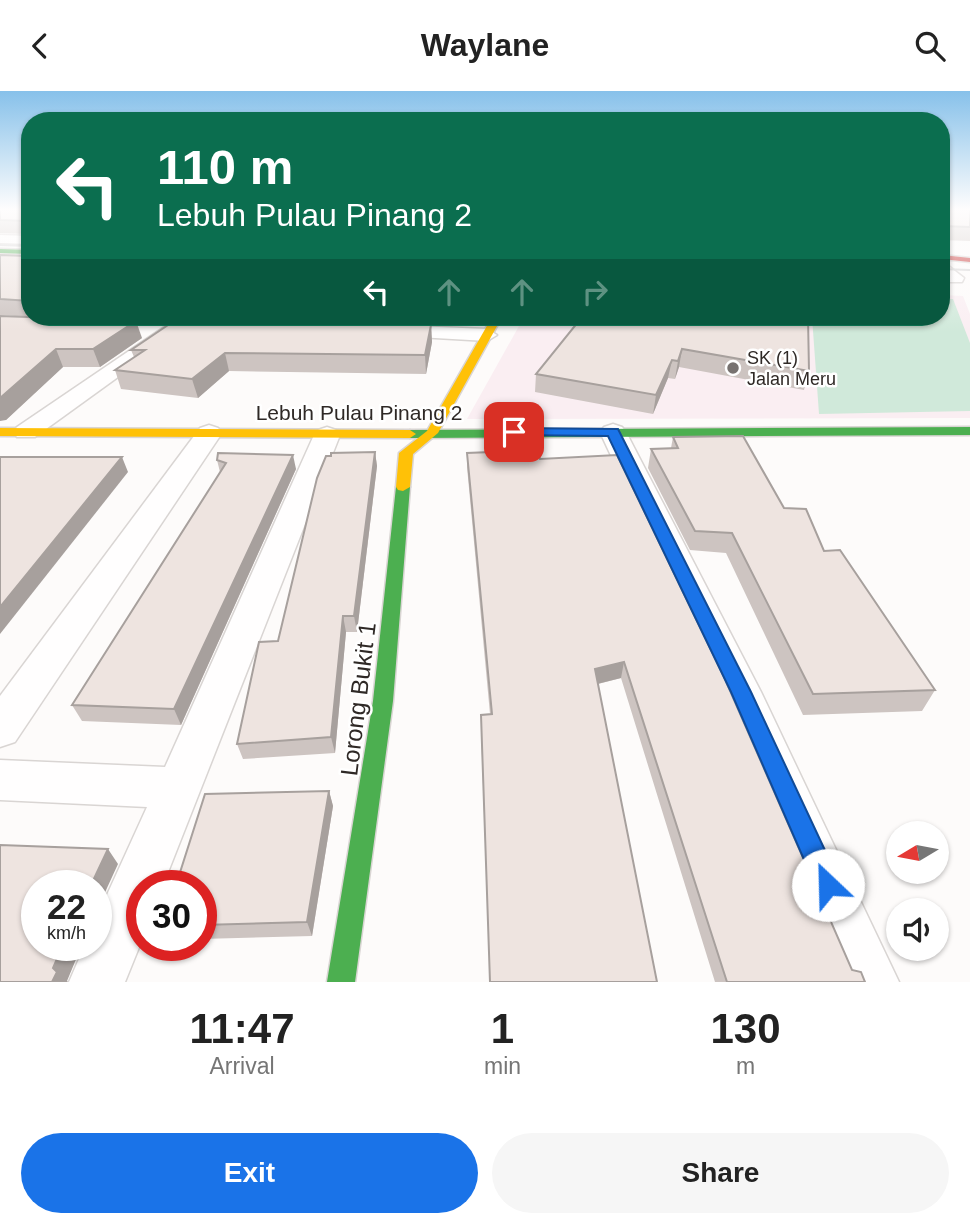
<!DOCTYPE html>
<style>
body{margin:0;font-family:Helvetica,sans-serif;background:#f6f6f6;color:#222;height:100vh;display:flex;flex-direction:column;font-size:26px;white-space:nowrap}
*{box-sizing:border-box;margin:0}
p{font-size:23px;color:#767676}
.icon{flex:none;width:38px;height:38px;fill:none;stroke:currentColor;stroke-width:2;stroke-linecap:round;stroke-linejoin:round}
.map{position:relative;height:891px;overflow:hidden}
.panel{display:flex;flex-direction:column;background:#fff;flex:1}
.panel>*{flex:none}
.banner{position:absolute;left:21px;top:21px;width:929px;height:214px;border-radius:28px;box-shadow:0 2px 5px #0004;background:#0b6e4f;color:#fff;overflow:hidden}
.needle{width:46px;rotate:260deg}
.controls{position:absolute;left:886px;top:730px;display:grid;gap:14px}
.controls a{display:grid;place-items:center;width:63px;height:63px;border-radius:50%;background:#fff;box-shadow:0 2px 5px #0004;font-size:35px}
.speed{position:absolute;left:21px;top:779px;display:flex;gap:14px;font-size:35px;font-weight:700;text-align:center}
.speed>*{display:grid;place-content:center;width:91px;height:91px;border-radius:50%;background:#fff;box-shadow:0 2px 5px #0004;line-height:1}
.speed small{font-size:18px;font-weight:400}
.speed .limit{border:10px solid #d22;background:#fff;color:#111}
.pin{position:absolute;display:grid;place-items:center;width:60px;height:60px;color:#fff;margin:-30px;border-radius:14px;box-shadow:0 4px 10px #0006}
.me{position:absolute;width:77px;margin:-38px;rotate:336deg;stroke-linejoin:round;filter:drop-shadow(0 0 5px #0008)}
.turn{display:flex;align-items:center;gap:24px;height:147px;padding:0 21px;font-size:32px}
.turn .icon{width:91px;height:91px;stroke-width:2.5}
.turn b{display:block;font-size:49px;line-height:60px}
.lanes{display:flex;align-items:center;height:66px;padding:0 21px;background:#0003;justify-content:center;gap:35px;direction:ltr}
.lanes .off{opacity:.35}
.eta{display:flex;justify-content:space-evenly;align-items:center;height:119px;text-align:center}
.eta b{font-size:42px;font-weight:600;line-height:49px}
.button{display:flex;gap:14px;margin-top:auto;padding:14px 21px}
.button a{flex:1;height:80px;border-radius:42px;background:#1a73e8;color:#fff;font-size:28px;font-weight:600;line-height:80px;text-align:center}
.button a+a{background:#f6f6f6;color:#222}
header{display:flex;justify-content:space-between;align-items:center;height:91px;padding:0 21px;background:#fff;font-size:32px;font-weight:600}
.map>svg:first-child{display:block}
.education{fill:#faeef2}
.green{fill:#d0e9da}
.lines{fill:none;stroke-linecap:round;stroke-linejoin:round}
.street-casing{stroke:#d9d5d3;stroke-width:3}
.fast-casing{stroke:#d9d5d3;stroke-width:3}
.slow-casing{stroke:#d9d5d3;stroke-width:3}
.jam-casing{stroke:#d9d5d3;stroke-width:3}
.street{fill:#fffefe;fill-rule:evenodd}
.fast{fill:#4caf50;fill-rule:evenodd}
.slow{fill:#ffc107;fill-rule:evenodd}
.jam{fill:#c62828;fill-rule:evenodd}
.tram{stroke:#d3d2d2;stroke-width:2}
.wall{fill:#cdc4c1}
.shaded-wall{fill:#a7a09d}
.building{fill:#eee4e0;stroke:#a7a09d;stroke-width:2}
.route{fill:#1a73e8;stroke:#114b97;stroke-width:2}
.poi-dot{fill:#777270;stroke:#fff;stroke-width:2.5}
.labels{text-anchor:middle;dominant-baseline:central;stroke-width:5;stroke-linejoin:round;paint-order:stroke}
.far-poi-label{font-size:18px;fill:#2f2926;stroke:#fff;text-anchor:start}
.street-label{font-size:21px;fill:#2f2926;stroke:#fff}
.near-street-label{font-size:24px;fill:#2f2926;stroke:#fff}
</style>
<header><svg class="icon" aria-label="back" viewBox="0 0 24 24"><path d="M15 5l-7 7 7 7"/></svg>Waylane<svg class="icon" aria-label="search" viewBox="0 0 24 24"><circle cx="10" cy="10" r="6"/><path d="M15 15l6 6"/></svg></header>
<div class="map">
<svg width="970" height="891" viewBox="0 0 970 891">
<rect width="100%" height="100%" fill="#fdfbfa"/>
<path class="education" d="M942,204l21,1 7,18v104l-503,1 57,-102h418z"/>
<path class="green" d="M942,208h11l17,44v68l-151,3 -7,-97h130z"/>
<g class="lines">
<g class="street-casing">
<g id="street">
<path d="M0,144l30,1v8l-30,-1z"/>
<path d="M942,170l22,17 -2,4h-12l-8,-8z"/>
<path d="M179,226h22l-166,120h-18l-4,-5 4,-5z"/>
<path d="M390,234l97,4 10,6 -10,6 -104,-6 -3,-4 3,-4z"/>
<path d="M613,333l9,3 4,5 135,260 138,290h-56l-122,-290 -121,-260 4,-5z"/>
<path d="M209,334l9,3 4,5 -207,309 -15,5v-51l200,-268z"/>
<path d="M327,336l9,3 4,5 -177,450h-21v55l-17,42h-56l16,-37h11v-26l51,-112 -147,-7v-40l165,7 149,-332 4,-5z"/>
</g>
</g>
<g class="fast-casing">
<g id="fast">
<path d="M0,158l30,1v4l-30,-1z"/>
<path d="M970,336v8l-560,3 -6,-4 6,-4z"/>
<path d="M403,392l7,4 -17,214 -38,281h-28l46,-281 23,-214z"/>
</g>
</g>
<g class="slow-casing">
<g id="slow">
<path d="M492,226h10l-64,116 -25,21 -3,33 -7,4 -5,-1 -2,-3 3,-34 28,-22z"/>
<path d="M0,337l410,2 6,4 -6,4 -410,-2z"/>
</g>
</g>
<g class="jam-casing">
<path id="jam" d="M942,164l28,3v4l-28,-3z"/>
</g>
<use href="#street" class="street"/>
<use href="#fast" class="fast"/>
<use href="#slow" class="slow"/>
<use href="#jam" class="jam"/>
<g class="tram">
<path d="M0,154l30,1"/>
<path d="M942,178l28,1"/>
</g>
</g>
<g class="wall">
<path d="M0,117h30v109l-30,-2v-60l26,1v-22l-26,-1z"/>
<path d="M942,117h28v33l-28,-1z"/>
<path d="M0,225l142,22 -42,29h-37l-57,53z"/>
<path d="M33,226h142l-9,5z"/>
<path d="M240,226h241l-2,6 -11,3z"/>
<path d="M582,226l227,54 -5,19 -125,-23 -4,12 -7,-1 -15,36 -118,-22 1,-18z"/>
<path d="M431,234l1,17 -6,32 -197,-3 -31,27 -77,-9 -6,-19 19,-13 -3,-7z"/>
<path d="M673,346l111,71 40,43 111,139 -13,21 -119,4 -77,-162 -36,-3 -42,-82 3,-19 20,-1z"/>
<path d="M375,361l2,14 -20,166h-11l-11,121 -92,6 -6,-15 41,-103 53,-185z"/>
<path d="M467,362l73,6 312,511 13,12h-150l-94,-304 -23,6 59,298h-167l-9,-252 9,-16 -23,-247z"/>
<path d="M217,369l79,9 -115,256 -99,-4 -10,-16 148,-233z"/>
<path d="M329,700l4,15 -21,130 -111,3v-54z"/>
</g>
<g class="shaded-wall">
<path d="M165,226h10l-9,5z"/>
<path d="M468,226h13l-2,6 -11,3z"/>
<path d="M136,230l6,17 -42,29 -7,-18z"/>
<path d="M431,234l1,17 -6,32 -1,-19z"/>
<path d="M56,258l7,18 -57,53 -6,1v-23z"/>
<path d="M682,258l-3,18 -4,12 3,-18z"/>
<path d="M225,262l4,18 -31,27 -6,-19z"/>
<path d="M672,269l-4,18 -15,36 3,-19z"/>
<path d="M375,361l2,14 -20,166 -3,-16z"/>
<path d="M293,364l3,14 -115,256 -7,-16z"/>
<path d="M122,366l6,15 -128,162v-27z"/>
<path d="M343,525l3,16 -11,121 -4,-16z"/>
<path d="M624,571l-3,16 -28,7 2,-16z"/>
<path d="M329,700l4,15 -21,130 -5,-14z"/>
<path d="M108,758l10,15 -22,48v-27h-5z"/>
<path d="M63,854h19l-15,36 1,1h-16l1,-14z"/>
</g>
<g class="building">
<path d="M0,117h30v93l-30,-2v-44l26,1 1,-35 -27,-1z"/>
<path d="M942,117h28v19l-28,-1z"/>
<path d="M0,225l136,5 -43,28h-37l-56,49z"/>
<path d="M180,226h1l250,8 -6,30 -200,-2 -33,26 -77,-9 30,-20h-14z"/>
<path d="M582,226h226l1,54 -127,-22 -4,12 -6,-1 -16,35 -120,-21z"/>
<path d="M743,345l41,72 22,1 18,42 16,-1 95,140 -122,4 -81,-161 -37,-2 -44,-82 27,-1 -5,-11z"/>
<path d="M538,359l2,9 77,-4 107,222 128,293 9,2 4,10h-138l-103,-320 -29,7 62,313h-167l-9,-267 11,-1 -25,-261z"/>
<path d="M375,361l-21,164h-11l-12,121 -94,7 22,-102 19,-1 39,-163 9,-22h5v-3z"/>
<path d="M218,362l75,2 -119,254 -102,-4 154,-242 -9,-3z"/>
<path d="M0,366h122l-122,150z"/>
<path d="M329,700l-22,131 -106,3v-40h-25l29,-91z"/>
<path d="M0,754l108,4 -17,36h-54v60h26l-10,23 4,4 -5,10h-52z"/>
</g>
<linearGradient id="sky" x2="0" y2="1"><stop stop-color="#87c1ea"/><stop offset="0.49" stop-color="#fefdfd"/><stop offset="1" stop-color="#fefdfd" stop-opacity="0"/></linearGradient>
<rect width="970" height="241" fill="url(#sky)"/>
<path class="route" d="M514,337l104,1 133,263 86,184 4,9 -4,9 -9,4 -9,-4 -88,-202 -123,-256 -99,-1v-6z"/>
<circle class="poi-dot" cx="733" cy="277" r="7"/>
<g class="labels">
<g class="far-poi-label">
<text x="747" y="267">SK (1)<tspan x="747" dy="21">Jalan Meru</tspan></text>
</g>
<g class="street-label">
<text x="359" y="321">Lebuh Pulau Pinang 2</text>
</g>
<g class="near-street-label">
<text transform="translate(358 608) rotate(-83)">Lorong Bukit 1</text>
</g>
</g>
</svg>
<div class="controls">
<a><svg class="needle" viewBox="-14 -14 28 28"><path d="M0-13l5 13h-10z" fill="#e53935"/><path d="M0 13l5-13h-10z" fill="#767676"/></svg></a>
<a><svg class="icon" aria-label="sound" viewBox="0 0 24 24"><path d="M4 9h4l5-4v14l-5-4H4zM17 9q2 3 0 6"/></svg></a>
</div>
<div class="speed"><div>22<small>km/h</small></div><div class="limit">30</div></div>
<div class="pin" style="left:514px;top:341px;background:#d93025"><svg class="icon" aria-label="arrive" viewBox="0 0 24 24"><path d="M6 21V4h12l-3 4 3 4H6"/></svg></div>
<svg class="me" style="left:828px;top:794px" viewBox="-20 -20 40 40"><circle r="19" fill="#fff"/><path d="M0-13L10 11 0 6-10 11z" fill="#1a73e8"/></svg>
<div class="banner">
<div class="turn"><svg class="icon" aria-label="left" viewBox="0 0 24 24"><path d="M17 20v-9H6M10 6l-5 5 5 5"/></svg><div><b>110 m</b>Lebuh Pulau Pinang 2</div></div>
<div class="lanes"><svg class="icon" aria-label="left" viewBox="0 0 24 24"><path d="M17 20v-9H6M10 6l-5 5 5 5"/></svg><svg class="icon off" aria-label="ahead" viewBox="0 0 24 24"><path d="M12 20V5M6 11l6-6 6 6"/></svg><svg class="icon off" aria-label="ahead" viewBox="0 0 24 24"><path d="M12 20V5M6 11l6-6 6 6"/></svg><svg class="icon off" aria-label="right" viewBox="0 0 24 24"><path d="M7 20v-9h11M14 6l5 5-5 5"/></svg></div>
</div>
</div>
<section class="panel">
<div class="eta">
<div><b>11:47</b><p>Arrival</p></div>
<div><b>1</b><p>min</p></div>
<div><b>130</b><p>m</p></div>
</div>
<div class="button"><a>Exit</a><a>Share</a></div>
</section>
